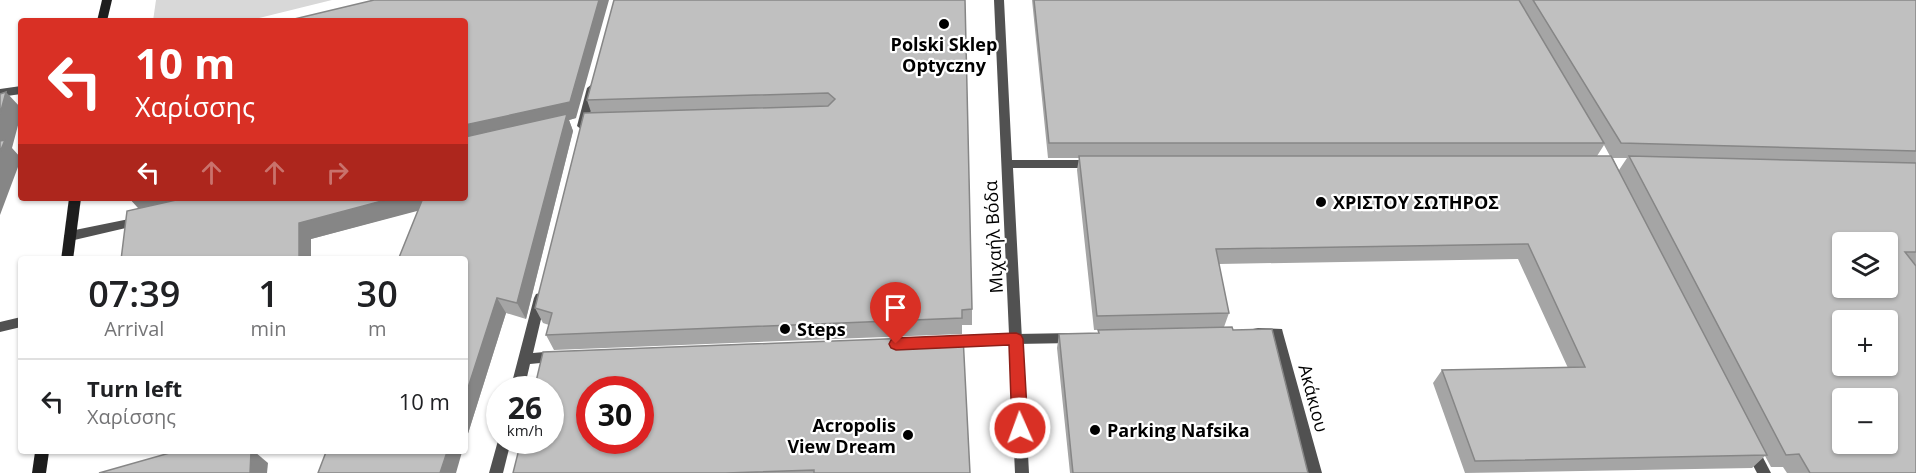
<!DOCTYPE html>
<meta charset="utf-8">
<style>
body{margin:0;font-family:"Open Sans",sans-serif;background:#f2f2f2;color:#202124;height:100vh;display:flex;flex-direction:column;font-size:22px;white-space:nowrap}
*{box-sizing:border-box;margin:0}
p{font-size:20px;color:#757577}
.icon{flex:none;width:33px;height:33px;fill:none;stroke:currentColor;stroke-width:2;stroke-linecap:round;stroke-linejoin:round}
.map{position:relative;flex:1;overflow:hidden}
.sheet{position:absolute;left:18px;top:256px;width:450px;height:198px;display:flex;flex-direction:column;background:#fff;border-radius:6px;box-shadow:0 2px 4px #0004}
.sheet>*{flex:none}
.banner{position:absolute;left:18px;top:18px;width:450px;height:183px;border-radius:6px;box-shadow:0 2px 4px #0004;background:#d93025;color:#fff;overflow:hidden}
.buttons{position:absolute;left:1832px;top:232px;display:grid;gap:12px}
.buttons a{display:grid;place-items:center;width:66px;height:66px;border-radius:6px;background:#fff;box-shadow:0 2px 4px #0004;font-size:30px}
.speed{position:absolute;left:486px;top:376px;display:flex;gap:12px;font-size:30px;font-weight:700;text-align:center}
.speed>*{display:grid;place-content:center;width:78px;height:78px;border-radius:50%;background:#fff;box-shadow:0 2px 4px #0004;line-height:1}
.speed small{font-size:15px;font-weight:400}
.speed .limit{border:9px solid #d22;background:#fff;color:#111}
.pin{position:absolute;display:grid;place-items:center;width:51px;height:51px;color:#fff;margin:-62px -26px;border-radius:50% 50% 50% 0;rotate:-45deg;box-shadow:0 0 6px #0007}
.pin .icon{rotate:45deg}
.me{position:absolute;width:66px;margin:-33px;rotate:358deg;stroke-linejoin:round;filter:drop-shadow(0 0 4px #0008)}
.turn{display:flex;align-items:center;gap:21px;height:126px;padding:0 18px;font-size:27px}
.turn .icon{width:78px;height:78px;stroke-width:2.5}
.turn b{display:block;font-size:42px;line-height:51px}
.lanes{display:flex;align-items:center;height:57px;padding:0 18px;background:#0003;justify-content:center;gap:30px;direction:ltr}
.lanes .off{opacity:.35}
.eta{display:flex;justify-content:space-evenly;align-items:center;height:102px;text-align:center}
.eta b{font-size:36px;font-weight:600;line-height:42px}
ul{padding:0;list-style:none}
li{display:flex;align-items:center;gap:18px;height:84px;padding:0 18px;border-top:2px solid #e0e0e0}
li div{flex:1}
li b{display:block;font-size:22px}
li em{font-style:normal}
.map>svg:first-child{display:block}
.green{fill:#d8d8d8}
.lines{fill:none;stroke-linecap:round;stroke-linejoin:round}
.pedestrian{fill:#515151;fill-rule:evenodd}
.minor{fill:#515151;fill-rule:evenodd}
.secondary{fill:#1e1e1e;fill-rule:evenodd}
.wall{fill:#a5a5a5;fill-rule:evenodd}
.shaded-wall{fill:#868686}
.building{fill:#c0c0c0;stroke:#868686;stroke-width:1.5;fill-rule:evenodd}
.route{fill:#d93025;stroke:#8d1f18;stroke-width:1.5}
.poi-dot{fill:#000;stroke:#fff;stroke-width:2}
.labels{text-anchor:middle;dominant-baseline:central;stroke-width:4.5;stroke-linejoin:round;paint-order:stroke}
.poi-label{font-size:18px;font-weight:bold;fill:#000;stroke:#fff;text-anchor:start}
.street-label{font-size:18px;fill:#000;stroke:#fff}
</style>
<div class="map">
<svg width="1916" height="473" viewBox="0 0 1916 473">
<rect width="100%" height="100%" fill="#fff"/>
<path class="green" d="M156,0h176l-85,21h-94z"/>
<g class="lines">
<g class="pedestrian">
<path d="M1258,328l24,1 1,4 39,140h-14l-36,-135 -19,-1 -1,-4 1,-4z"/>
<path d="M1073,333l5,1 1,4 -1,4 -5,1 -57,1 -5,-1 -1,-4 1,-4 5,-1z"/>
</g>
<g class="minor">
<path d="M994,0h10l8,160h81l6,4 -6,4h-80l16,305h-14l-6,-128 -61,2 -5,-1 -1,-4 1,-4 5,-1 61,-3z"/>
<path d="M592,84l5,4 -10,38 -5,4 -5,-4 10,-38z"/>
<path d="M21,86v8l-21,3v-8z"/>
<path d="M139,217l6,4 -2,3 -73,17 -4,-2 -2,-3 2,-3 4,-2z"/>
<path d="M540,293l4,1 2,4 -13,55 23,-2 5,2 2,4 -2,4 -31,3 -6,26h-14l24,-92 2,-4z"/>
<path d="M21,317v10l-21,5v-10z"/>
<path d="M499,437l1,4h11l-8,32h-14z"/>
<path d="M1751,442l5,2 15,29h-14l-13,-25 2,-4z"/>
</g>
<g class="secondary">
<path d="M102,0h10l-5,21h-10z"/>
<path d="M69,198h12l-8,62h-12z"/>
<path d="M35,452h14l-3,21h-14z"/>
</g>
</g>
<g class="wall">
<path d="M965,0l7,309v16h-10v9l-408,16 -8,-15 3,-10 -6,-2 -8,-15 56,-196 -4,-12z"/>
<path d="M1032,0h884v473h-129l-4,-6h-12l-6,-11 -13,12 -287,5 -32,-90 9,-13 126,-2 -50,-109 -299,5 10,49 -5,14 -130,3 -17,-160 2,-12h-31zM1604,145l6,11h-13zM1613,158h14l-8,12z"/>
<path d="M465,21l111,97 -7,2 4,11 -47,188 -20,-6 -41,130v-183l-47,-50 -107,29 -173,-31 -9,-10h336z"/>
<path d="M1098,330h135l75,143h-238l-13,-125 2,-14 39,-1z"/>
<path d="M521,441l449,32h-457z"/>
</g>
<g class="shaded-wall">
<path d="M599,0h10l-33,118 -7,2 4,11 -47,188 -9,-16 -52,-160v-18z"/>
<path d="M6,92l15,16v6l-9,34 9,10v1l-21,56v-101z"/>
<path d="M129,198h82l-68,15z"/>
<path d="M393,198h38l5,8 -125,33v21h-12v-37z"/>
<path d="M497,298l9,15 -41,130v-46z"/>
<path d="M233,452h22l13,11 -1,10h-17z"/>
<path d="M447,452h15l-6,21h-16z"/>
</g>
<g class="building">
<path d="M374,0h225l-29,102 -105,23v-104h-179z"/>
<path d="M614,0h351l7,309 -10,1v8l-416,17 6,-22 -17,-5 49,-195 244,-7 7,-7 -7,-6 -241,7z"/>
<path d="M1034,0h485l85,143h-555z"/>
<path d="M1533,0h383v151l-295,-8z"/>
<path d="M6,92l-6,22v-20z"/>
<path d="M567,114l-50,189 -20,-5 -32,99v-137h-67l25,-62h42v-61z"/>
<path d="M5,140l-5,12v-11z"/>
<path d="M1079,156h532l156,299 -292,6 -33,-91 143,-3 -57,-123 -312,5 13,64 -132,3z"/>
<path d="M1629,156l287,7v89h-11l11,14v207h-106l-11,-19 -13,1zM1842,243h45v45h-45zM1842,321h45v45h-45zM1842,399h45v45h-45z"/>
<path d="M185,198h208l-94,25v37h-178l6,-49z"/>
<path d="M1232,327l1,3 39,-1 36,144h-235l-14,-139 40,-1 -1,-3z"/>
<path d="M963,336l7,137h-156v-3l-88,3h-213l8,-32h29v-51h-16l9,-38zM590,390h50v51h-50z"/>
<path d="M173,452h78l-1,21h-151z"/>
<path d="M326,452h121l-7,21h-122z"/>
</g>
<path class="route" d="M1016,333l5,2 2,4 5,89 -3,5 -5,2 -6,-2 -2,-5 -3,-83 -113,5 -5,-2 -2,-4 2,-4 5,-2z"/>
<g class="poi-dot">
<circle cx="944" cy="24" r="6"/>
<circle cx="1321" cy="202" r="6"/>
<circle cx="785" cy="329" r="6"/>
<circle cx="1095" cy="430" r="6"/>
<circle cx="908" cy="435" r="6"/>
</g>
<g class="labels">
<g class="poi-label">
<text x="944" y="44" text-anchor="middle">Polski Sklep<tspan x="944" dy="21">Optyczny</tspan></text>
<text x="1333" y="202">ΧΡΙΣΤΟΥ ΣΩΤΗΡΟΣ</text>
<text x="797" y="329">Steps</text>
<text x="896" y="425" text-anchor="end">Acropolis<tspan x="896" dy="21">View Dream</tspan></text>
<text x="1107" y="430">Parking Nafsika</text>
</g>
<g class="street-label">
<text transform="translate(993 237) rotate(-93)">Μιχαήλ Βόδα</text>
<text transform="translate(1314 398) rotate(75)">Ακάκιου</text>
</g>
</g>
</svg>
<div class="buttons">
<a><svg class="icon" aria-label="layers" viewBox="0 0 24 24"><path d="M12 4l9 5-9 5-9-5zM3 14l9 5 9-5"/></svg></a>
<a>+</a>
<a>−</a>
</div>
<div class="speed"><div>26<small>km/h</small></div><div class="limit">30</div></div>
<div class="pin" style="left:896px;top:344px;background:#d93025"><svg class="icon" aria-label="arrive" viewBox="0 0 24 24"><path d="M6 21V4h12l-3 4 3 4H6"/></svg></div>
<svg class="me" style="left:1020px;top:428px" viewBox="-20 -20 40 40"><circle r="17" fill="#d93025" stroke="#fff" stroke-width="3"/><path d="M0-11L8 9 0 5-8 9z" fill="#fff"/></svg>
<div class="banner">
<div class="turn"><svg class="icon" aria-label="left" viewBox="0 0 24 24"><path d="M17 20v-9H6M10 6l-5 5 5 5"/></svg><div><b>10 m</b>Χαρίσσης</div></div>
<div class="lanes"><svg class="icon" aria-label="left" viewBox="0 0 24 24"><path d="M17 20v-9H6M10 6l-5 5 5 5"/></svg><svg class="icon off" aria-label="ahead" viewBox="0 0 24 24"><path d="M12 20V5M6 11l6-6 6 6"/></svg><svg class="icon off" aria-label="ahead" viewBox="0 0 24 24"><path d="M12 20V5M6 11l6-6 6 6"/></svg><svg class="icon off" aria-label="right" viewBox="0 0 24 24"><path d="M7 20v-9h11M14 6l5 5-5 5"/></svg></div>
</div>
<section class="sheet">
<div class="eta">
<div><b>07:39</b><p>Arrival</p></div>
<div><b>1</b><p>min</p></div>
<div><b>30</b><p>m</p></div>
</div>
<ul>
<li><svg class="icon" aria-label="left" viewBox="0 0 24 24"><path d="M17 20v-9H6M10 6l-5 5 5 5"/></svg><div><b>Turn left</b><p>Χαρίσσης</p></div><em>10 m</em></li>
</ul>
</section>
</div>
